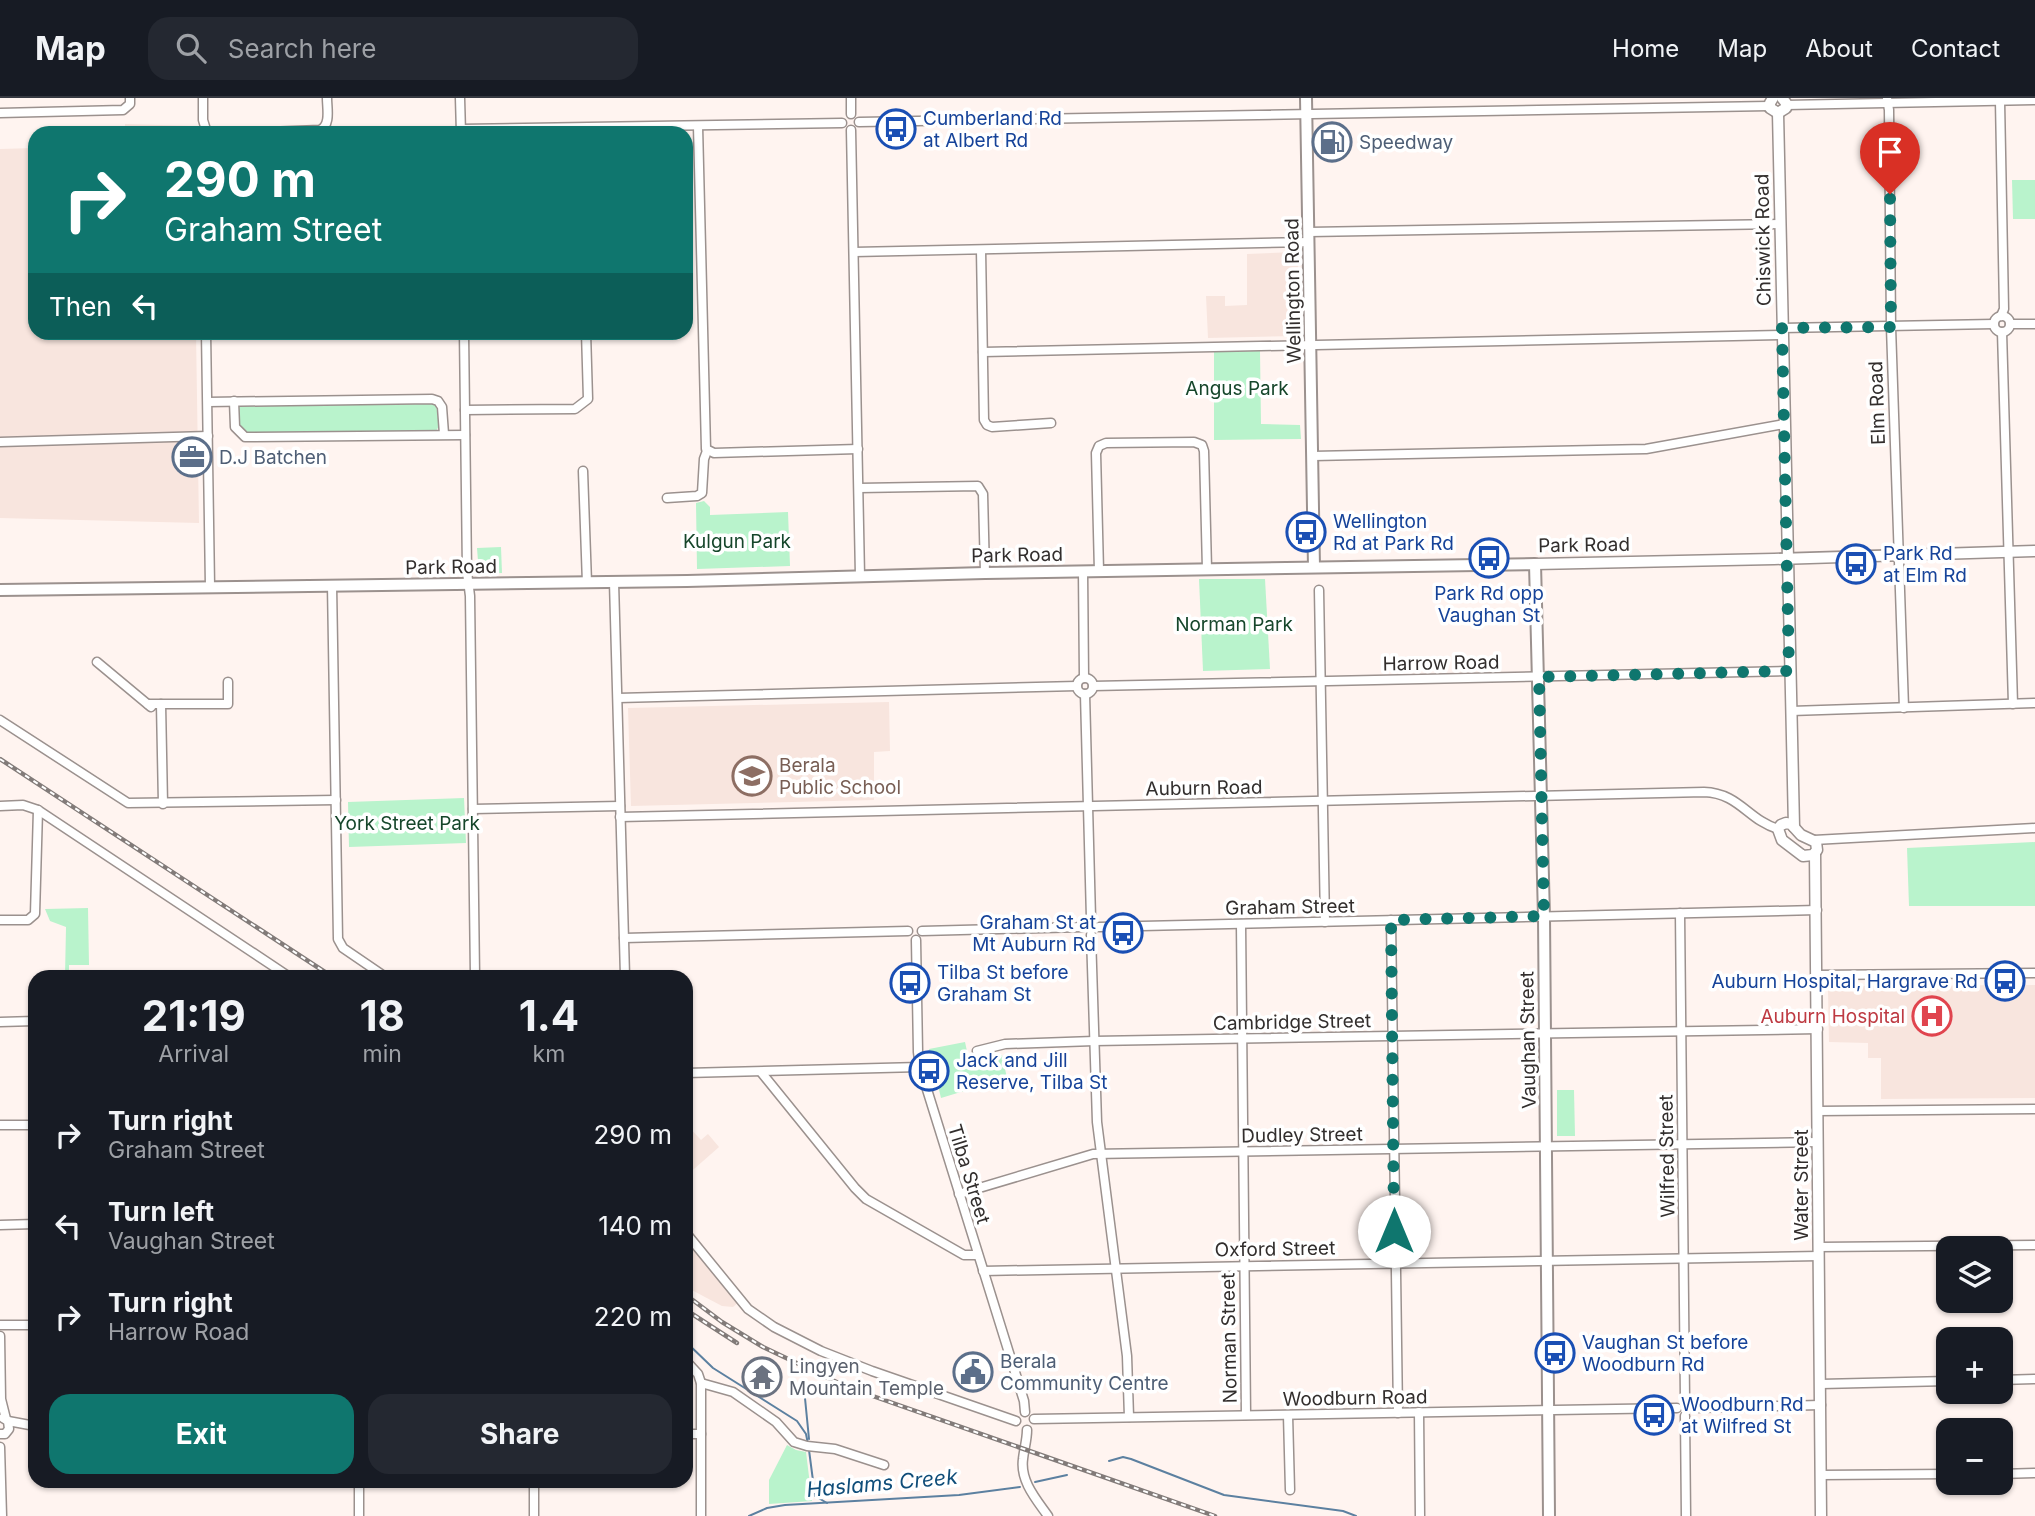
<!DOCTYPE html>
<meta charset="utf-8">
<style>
body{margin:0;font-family:Inter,sans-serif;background:#242831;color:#f1f3f6;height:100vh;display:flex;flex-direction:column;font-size:26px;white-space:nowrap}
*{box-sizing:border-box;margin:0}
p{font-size:23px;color:#9ea1a6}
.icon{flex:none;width:38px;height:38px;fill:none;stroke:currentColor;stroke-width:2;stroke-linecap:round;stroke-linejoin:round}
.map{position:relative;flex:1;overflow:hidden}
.side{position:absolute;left:28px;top:872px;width:665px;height:518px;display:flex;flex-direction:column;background:#171b24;border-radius:21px;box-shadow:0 2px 5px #0004}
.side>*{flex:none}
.hud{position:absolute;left:28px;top:28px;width:665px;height:214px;border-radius:21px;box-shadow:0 2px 5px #0004;background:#0f766e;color:#fff;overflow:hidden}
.buttons{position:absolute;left:1936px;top:1138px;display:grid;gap:14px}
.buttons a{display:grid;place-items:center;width:77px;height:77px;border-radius:14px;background:#171b24;box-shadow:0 2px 5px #0004;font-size:35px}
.pin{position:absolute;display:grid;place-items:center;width:60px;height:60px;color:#fff;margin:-72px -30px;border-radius:50% 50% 50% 0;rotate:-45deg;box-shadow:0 0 7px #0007}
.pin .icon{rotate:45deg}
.me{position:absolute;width:77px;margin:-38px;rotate:0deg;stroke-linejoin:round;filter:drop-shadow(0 0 5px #0008)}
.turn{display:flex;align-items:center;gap:24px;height:147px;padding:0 21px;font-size:32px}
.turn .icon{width:91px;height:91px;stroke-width:2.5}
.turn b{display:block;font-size:49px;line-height:60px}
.then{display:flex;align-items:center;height:66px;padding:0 21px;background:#0003;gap:14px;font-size:26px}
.eta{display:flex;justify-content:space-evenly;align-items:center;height:119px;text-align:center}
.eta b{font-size:42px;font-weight:700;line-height:49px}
.action{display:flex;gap:14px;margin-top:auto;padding:14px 21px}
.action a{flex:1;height:80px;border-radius:21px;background:#0f766e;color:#fff;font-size:28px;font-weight:700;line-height:80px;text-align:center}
.action a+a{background:#242831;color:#f1f3f6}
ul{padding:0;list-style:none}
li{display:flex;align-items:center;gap:21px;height:91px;padding:0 21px}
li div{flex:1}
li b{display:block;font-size:26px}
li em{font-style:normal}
header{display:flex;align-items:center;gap:42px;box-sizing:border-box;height:98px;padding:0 35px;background:#171b24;border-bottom:2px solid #363941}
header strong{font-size:33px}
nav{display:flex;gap:38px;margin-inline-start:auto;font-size:24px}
.search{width:490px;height:63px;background:#242831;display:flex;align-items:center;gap:18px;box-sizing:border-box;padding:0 24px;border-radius:21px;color:#9ea1a6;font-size:26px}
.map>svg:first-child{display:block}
.built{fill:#f8e5de}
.green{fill:#b9f3cc}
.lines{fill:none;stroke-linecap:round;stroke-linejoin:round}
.stream{stroke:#5c80a0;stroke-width:2}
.minor-casing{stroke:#9b918e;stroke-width:11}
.tertiary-casing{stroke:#9b918e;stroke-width:13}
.secondary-casing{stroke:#9b918e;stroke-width:14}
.minor{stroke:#fff;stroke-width:8}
.tertiary{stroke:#fff;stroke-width:10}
.secondary{stroke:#fff;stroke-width:10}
.rail-casing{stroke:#827b79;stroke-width:4.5}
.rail{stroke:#fff;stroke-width:2;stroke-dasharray:5;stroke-linecap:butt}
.route{stroke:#0f766e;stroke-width:12;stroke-dasharray:0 21.6}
.labels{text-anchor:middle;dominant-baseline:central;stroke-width:7;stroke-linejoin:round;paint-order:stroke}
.transit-label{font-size:19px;fill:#164399;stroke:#fff;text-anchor:start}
.service-label{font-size:19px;fill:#4e5e75;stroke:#fff;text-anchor:start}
.street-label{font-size:19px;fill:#322e2d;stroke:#fff}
.park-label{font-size:19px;fill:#16462b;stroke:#fff}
.education-label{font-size:19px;fill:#785e54;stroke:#fff;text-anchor:start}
.health-label{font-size:19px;fill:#be3a42;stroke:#fff;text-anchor:end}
.worship-label{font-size:19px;fill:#5b616d;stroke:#fff;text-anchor:start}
.water-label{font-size:21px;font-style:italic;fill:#0f4d79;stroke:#fff}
</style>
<header>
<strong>Map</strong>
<div class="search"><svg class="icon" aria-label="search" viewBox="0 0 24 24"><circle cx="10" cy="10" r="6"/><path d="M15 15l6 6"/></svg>Search here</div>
<nav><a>Home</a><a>Map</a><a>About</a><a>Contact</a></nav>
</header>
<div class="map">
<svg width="2035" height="1418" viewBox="0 0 2035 1418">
<rect width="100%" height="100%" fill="#fff4f0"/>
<g class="built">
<path d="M125,26l67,2v7h-67z"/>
<path d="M35,50v184l161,1 3,190 -199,-5v-369z"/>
<path d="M1295,154l3,4 1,77 -3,3 -88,2 -2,-42h19v10l22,-1v-51z"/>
<path d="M889,604l1,49 -16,1v48l-243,6 -3,-98z"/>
<path d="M2035,887v113l-154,1v-41h-13v-15l-39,-1 -1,-53 2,-3z"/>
<path d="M686,1026l15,16 7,-6 11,13 -33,29z"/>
<path d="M686,1135l55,67 -8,7 -11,-1 -36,-19z"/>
</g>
<g class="green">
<path d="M2012,82h23v39h-22z"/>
<path d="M1260,253l1,73 39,1 1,14 -87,1v-88z"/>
<path d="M432,306h4l3,22 -3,5 -189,3 -8,-9v-19z"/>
<path d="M704,403l6,6v8l78,-3 2,54 -93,3 -1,-66z"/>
<path d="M501,449l1,26 -23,1 -2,-26z"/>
<path d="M1199,481h66l5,90 -67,2z"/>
<path d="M464,700l2,45 -117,4 -1,-45z"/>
<path d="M2035,744v64h-126l-2,-58z"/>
<path d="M88,810l1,57h-20v11h-4l1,-49 -16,-6 -5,-12z"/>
<path d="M965,944l5,23 32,-10 5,23 -66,20 -12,-49z"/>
<path d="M1557,992h17l1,46h-18z"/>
<path d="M787,1347l9,5 10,2 6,49 -43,3v-24z"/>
</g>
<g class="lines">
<g class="stream">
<path d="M686,1244l27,26 84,53 9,13 2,10"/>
<path d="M804,1290l5,51"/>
<path d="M809,1352l6,46 12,7"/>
<path d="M1109,1363l14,-4 8,2 93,36 119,16 13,5"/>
<path d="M1035,1384l32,-7"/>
<path d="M749,1418l18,-8 18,-3 174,-10 61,-8"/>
</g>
<g class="minor-casing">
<g id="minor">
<path d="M203,0v22l4,13"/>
<path d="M460,0l1,35"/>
<path d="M1887,0l2,12 2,217 13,381"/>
<path d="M2000,3l4,208 -3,7"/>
<path d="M1786,7l249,-5"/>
<path d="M0,15l123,-3 7,-6v-6"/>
<path d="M851,16v-16"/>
<path d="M859,24l910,-16"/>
<path d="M698,28l8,323 8,4 144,-4"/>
<path d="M461,31l381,-6"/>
<path d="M851,32l9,446"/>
<path d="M237,35l83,-3c11,-5 7,-21 7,-32"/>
<path d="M1309,134l471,-8"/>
<path d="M981,152l3,170 3,5 5,2 59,-4"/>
<path d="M854,154l455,-10"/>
<circle cx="2002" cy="226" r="8"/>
<path d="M2010,226h25"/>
<path d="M1782,230l212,-4"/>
<path d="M206,234l4,254"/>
<path d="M464,234l3,240 3,24 5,380"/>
<path d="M2002,234l11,372"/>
<path d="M983,254l799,-17"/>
<path d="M234,303l1,26 10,10 220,-2"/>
<path d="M208,304l224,-3 6,2 4,6 2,27"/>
<path d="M465,312l110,-1 13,-10 -2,-67"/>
<path d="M0,344l208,-6"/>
<path d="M1313,358l333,-7 138,-25"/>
<path d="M583,373l4,112"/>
<path d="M859,390l119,-2 5,8 2,79"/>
<path d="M667,400l30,-2 5,-3 2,-34 3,-8"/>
<path d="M1083,473l1,107"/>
<path d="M1099,473l-3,-118 3,-7 7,-3 88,-1 8,3 2,6 3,118"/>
<path d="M614,484l11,394"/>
<path d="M332,487l6,354 5,9 41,28"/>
<path d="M1319,492l6,332"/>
<path d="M97,564l54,45"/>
<circle cx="1085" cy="588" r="8"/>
<path d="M1093,588l696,-15"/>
<path d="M1085,596l6,224"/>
<path d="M618,600l459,-12"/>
<path d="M148,606h80v-22"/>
<path d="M161,606l2,100"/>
<path d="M1791,613l244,-8"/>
<path d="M0,622l128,83 208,-3"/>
<path d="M0,708l23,-1 15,5 250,166"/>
<path d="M473,711l147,-3"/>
<path d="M620,719l1084,-25c35,1 44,28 74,37"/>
<path d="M1814,742l221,-12"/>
<path d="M1680,815l5,487"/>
<path d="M0,822h28l7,-6 3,-104"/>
<path d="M1391,822l7,493"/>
<path d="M1241,826l5,491"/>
<path d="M1099,829l718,-17"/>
<path d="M922,833l161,-4"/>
<path d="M1091,837l6,187 30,234 2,61"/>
<path d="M624,840l284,-7"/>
<path d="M916,842l2,112 2,15 104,334 1,11"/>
<path d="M1817,877l218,-2"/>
<path d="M0,924l35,-1"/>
<path d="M977,953l28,-7 89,-3 724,-12"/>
<path d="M761,974l94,116 11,11 98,56h14"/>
<path d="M686,975l234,-6"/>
<path d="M1818,1013l217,-2"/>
<path d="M0,1027h35"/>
<path d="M959,1096l134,-40 725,-12"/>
<path d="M0,1127l35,-1"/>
<path d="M686,1135l62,76 26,18 47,24 51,20 144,50"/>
<path d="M1819,1149l216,-2"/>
<path d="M983,1173l836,-15"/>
<path d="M0,1227h35"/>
<path d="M0,1238l1,63 5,20"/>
<path d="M686,1263l12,13 3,9v133"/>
<path d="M2000,1282l35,-1"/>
<path d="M701,1285l32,9 43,30 18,20 13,4 28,3 49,16"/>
<path d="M1821,1286l127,-3"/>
<path d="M1693,1310l128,-3"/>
<path d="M1419,1314l1,104"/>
<path d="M1288,1317l2,75"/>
<path d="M1685,1318l1,100"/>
<path d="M1034,1321l643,-11"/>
<path d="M8,1323l27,5"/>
<path d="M1027,1332c0,10 -3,19 -4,29 -3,22 13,40 25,57"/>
<path d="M0,1336h5l4,-5 -1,-8 -5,-3"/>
<path d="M686,1336h15"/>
<path d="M0,1349l2,69"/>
<path d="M2000,1376l35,-1"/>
<path d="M1821,1377l127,-1"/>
<path d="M359,1382v36"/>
<path d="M534,1382v36"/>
</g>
</g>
<g class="tertiary-casing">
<g id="tertiary">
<path d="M1773,0l-3,5v5l8,5"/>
<path d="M1778,15l16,714"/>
<path d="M1778,15l8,-5v-5l-4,-5"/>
<path d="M1535,466l239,-5 261,-8"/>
<path d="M1786,725l5,1 10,11 15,7 1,8 -4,5 -10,1 -21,-16 -4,-11 3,-4z"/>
<path d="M1815,755l6,663"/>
</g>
</g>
<g class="secondary-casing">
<g id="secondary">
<path d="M1306,0l8,469"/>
<path d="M0,492l687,-9 298,-8 550,-9 9,353 5,599"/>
</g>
</g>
<use href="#minor" class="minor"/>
<use href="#tertiary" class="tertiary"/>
<use href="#secondary" class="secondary"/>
<g class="rail-casing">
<g id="rail">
<path d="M0,661l331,217"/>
<path d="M686,1197l36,27 41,25 84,40 368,129"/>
<path d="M686,1212l51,33"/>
</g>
</g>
<use href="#rail" class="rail"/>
</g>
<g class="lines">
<path class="route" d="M1394,1133l-3,-311 153,-4 -5,-239 250,-6 -7,-343 109,-1 -1,-133"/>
</g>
<defs>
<g id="bus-ring" transform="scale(2.0125)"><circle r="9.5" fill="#fff" stroke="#1a4fb4" stroke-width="1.5"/><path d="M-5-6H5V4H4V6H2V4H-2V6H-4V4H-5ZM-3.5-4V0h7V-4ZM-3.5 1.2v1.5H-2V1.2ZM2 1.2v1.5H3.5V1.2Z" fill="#1a4fb4"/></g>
<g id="fuel-ring" transform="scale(2.0125)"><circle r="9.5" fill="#fff" stroke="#5c6f8a" stroke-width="1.5"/><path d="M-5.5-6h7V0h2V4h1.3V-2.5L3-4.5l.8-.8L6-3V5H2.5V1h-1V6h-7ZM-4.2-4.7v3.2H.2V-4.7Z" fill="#5c6f8a"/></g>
<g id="office-ring" transform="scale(2.0125)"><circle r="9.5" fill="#fff" stroke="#5c6f8a" stroke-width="1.5"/><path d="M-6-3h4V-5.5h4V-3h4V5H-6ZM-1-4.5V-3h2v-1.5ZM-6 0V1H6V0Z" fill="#5c6f8a"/></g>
<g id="school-ring" transform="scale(2.0125)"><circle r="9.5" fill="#fff" stroke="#8d6e63" stroke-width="1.5"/><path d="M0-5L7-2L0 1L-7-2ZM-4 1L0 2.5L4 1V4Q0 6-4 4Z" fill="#8d6e63"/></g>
<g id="hospital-ring" transform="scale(2.0125)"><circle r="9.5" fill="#fff" stroke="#e0444e" stroke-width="1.5"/><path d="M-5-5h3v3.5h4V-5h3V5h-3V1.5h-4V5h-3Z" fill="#e0444e"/></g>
<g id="civic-ring" transform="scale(2.0125)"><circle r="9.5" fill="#fff" stroke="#5c6f8a" stroke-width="1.5"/><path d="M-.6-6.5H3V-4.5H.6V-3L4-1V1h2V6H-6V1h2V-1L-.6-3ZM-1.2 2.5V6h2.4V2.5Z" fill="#5c6f8a"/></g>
<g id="temple-ring" transform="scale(2.0125)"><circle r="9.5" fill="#fff" stroke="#6b7280" stroke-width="1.5"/><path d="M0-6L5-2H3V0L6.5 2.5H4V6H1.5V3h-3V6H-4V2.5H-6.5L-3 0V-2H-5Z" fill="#6b7280"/></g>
</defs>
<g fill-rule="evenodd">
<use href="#bus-ring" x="896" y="31"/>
<use href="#fuel-ring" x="1332" y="44"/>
<use href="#office-ring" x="192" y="359"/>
<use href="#bus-ring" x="1306" y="434"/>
<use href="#bus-ring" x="1489" y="460"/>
<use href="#bus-ring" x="1856" y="466"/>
<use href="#school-ring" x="752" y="678"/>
<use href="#bus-ring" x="1123" y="835"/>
<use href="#bus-ring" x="2005" y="883"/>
<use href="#bus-ring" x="910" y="885"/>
<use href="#hospital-ring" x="1932" y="918"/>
<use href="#bus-ring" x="929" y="973"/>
<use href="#bus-ring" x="1555" y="1255"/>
<use href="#civic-ring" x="973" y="1274"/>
<use href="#temple-ring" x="762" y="1279"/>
<use href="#bus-ring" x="1654" y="1317"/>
</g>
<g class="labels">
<g class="transit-label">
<text x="923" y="20">Cumberland Rd<tspan x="923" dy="22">at Albert Rd</tspan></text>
<text x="1333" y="423">Wellington<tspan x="1333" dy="22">Rd at Park Rd</tspan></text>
<text x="1883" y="455">Park Rd<tspan x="1883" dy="22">at Elm Rd</tspan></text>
<text x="1489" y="495" text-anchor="middle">Park Rd opp<tspan x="1489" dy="22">Vaughan St</tspan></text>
<text x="1096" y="824" text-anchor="end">Graham St at<tspan x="1096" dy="22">Mt Auburn Rd</tspan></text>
<text x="937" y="874">Tilba St before<tspan x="937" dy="22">Graham St</tspan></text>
<text x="1978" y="883" text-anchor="end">Auburn Hospital, Hargrave Rd</text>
<text x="956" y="962">Jack and Jill<tspan x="956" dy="22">Reserve, Tilba St</tspan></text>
<text x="1582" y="1244">Vaughan St before<tspan x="1582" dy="22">Woodburn Rd</tspan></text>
<text x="1681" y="1306">Woodburn Rd<tspan x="1681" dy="22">at Wilfred St</tspan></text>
</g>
<g class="service-label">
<text x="1359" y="44">Speedway</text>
<text x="219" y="359">D.J Batchen</text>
<text x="1000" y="1263">Berala<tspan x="1000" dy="22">Community Centre</tspan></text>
</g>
<g class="street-label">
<text transform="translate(1763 142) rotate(-91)">Chiswick Road</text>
<text transform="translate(1293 193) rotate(-91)">Wellington Road</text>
<text transform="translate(1877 305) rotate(-92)">Elm Road</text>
<text transform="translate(1584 447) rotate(-1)">Park Road</text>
<text transform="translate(1017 457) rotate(-1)">Park Road</text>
<text transform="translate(451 469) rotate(-1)">Park Road</text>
<text transform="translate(1441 565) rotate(-1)">Harrow Road</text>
<text transform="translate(1204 690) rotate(-1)">Auburn Road</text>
<text transform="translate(1290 809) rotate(-1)">Graham Street</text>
<text transform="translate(1292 924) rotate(-1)">Cambridge Street</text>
<text transform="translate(1528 942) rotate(-91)">Vaughan Street</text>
<text transform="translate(1302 1037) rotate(-1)">Dudley Street</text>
<text transform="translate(1667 1058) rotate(-91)">Wilfred Street</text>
<text transform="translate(969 1076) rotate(73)">Tilba Street</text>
<text transform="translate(1801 1087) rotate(-90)">Water Street</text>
<text transform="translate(1275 1151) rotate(-1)">Oxford Street</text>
<text transform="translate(1229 1240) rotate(-91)">Norman Street</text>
<text transform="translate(1355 1300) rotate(-1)">Woodburn Road</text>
</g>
<g class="park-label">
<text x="1237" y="290">Angus Park</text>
<text x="737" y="443">Kulgun Park</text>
<text x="1234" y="526">Norman Park</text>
<text x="407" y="725">York Street Park</text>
</g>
<g class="education-label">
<text x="779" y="667">Berala<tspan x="779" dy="22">Public School</tspan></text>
</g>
<g class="health-label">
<text x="1905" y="918">Auburn Hospital</text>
</g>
<g class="worship-label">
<text x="789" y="1268">Lingyen<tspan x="789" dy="22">Mountain Temple</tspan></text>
</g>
<g class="water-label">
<text transform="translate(882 1385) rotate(-5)">Haslams Creek</text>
</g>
</g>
</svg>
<div class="buttons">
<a><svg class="icon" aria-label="layers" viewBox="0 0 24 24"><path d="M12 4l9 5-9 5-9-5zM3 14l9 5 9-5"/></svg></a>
<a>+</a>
<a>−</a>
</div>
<div class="pin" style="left:1890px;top:96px;background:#d93025"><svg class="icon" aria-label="arrive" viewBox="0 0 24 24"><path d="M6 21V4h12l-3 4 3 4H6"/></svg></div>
<svg class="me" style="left:1394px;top:1133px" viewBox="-20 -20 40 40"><circle r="19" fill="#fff"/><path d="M0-13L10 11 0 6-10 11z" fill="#0f766e"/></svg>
<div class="hud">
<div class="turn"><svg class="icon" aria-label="right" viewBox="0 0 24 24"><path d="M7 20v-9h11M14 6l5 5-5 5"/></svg><div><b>290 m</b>Graham Street</div></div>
<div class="then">Then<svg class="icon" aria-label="left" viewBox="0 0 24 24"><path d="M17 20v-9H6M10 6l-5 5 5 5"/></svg></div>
</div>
<section class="side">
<div class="eta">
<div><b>21:19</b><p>Arrival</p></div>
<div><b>18</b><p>min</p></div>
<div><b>1.4</b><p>km</p></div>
</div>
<ul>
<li><svg class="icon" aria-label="right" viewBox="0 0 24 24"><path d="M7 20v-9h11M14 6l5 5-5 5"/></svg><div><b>Turn right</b><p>Graham Street</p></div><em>290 m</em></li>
<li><svg class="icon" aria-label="left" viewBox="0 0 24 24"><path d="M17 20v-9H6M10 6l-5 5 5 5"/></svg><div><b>Turn left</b><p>Vaughan Street</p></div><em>140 m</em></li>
<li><svg class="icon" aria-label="right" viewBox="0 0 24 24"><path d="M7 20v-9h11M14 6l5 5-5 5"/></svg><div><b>Turn right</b><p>Harrow Road</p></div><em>220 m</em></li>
</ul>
<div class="action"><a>Exit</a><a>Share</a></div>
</section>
</div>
